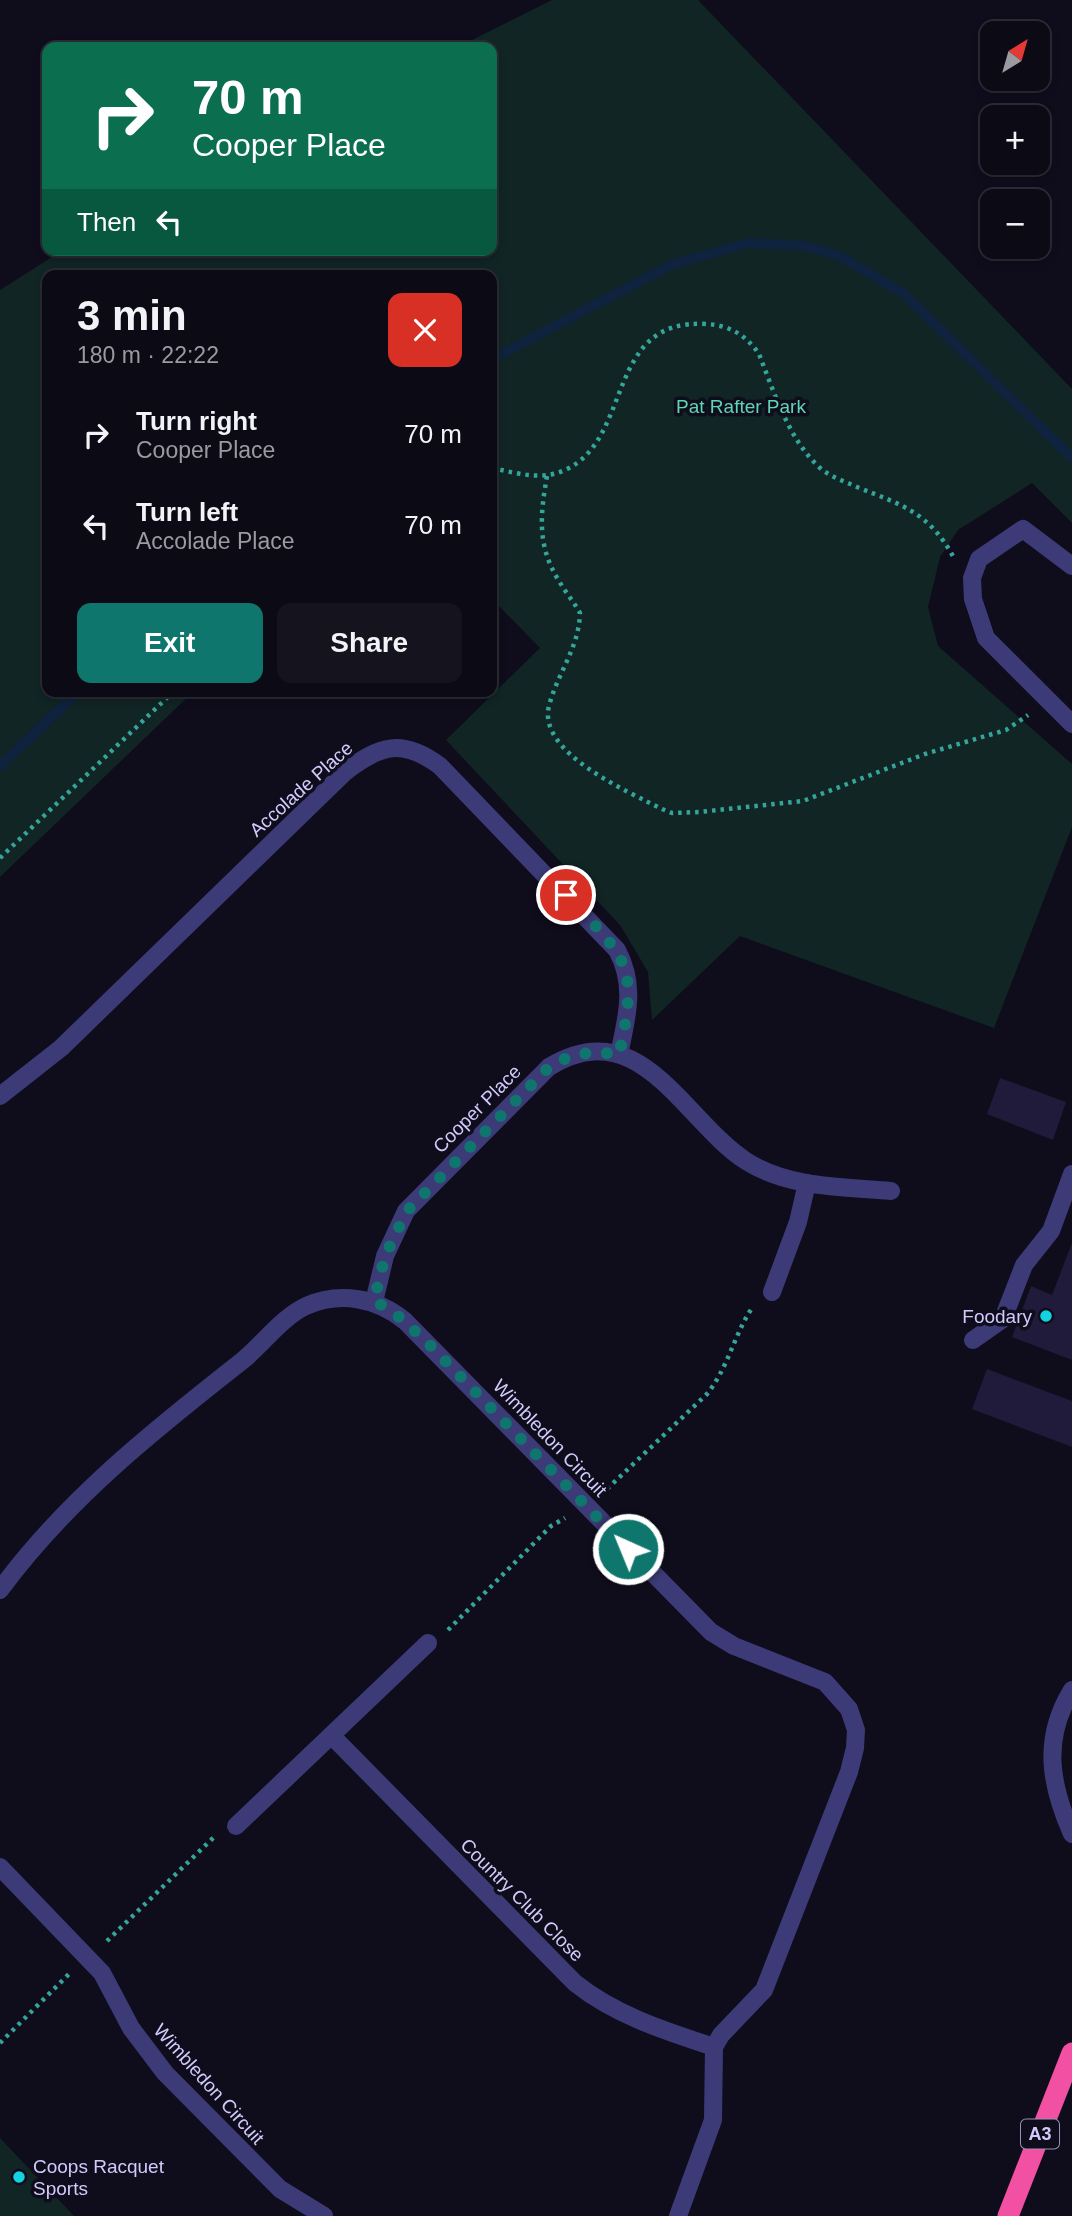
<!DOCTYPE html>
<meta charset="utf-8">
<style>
body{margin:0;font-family:Helvetica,sans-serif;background:#14131e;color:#f1f3f6;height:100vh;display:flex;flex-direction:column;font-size:26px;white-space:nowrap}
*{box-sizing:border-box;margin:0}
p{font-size:23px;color:#9a9aa0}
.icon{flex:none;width:38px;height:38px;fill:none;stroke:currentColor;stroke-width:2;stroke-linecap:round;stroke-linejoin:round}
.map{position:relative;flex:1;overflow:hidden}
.panel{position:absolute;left:42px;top:270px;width:455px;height:427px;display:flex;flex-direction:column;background:#0b0a15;border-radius:14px;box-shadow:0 4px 10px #0003,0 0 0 2px #2b2b34}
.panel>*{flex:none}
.hud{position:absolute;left:42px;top:42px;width:455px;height:214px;border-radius:14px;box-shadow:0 4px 10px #0003,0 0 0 2px #2b2b34;background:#0b6e4f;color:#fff;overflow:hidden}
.needle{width:46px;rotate:37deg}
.tools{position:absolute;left:980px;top:21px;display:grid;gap:14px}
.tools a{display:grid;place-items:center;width:70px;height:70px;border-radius:14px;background:#0b0a15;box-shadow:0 4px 10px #0003,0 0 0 2px #2b2b34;font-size:35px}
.pin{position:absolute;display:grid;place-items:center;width:60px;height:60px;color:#fff;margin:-30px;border:4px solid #fff;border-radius:50%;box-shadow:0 2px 7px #0007}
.me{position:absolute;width:77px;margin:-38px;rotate:316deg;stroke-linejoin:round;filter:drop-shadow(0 0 5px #0008)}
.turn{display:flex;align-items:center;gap:24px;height:147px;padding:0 35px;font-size:32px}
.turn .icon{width:91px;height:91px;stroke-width:2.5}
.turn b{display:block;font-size:49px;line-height:60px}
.then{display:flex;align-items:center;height:66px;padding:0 35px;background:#0003;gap:14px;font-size:26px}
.round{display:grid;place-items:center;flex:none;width:74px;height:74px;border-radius:14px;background:#14131e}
.overview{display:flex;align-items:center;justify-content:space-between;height:119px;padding:0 35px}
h1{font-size:42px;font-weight:700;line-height:52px}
.primary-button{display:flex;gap:14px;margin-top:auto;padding:14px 35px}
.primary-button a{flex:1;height:80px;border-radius:14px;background:#0f766e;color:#fff;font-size:28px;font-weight:700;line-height:80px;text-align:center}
.primary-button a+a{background:#14131e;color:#f1f3f6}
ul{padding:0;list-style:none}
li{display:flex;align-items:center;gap:21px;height:91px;padding:0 35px}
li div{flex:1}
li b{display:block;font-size:26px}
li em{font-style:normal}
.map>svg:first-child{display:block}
.green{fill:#102524}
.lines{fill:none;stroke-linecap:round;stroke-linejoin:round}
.stream{stroke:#0f223e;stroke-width:10}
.building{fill:#201a3b}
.path{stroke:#35a59b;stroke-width:4.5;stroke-dasharray:3.5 5;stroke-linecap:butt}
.minor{stroke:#3c3b78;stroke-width:18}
.highway{stroke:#f250a2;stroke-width:21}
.route{stroke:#0f766e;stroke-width:12;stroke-dasharray:0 21.6}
.poi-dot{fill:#11d3e2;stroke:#0f0d1c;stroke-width:2.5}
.labels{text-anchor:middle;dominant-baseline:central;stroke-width:7;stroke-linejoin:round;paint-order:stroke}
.shield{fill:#0f0d1c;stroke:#9692b8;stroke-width:2}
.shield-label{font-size:18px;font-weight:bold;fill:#d0cbfb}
.park-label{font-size:19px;fill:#5ed5b4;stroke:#0f0d1c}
.street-label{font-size:19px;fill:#d0cbfb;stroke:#0f0d1c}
.poi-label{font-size:19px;fill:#d0cbfb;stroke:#0f0d1c;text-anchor:end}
</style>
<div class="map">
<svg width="1072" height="2216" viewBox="0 0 1072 2216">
<rect width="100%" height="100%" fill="#0f0d1c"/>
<g class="green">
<path d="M552,0h146l374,389v134l-40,-40 -74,47 -18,27 -12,50 10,39 134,118v63l-78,201 -254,-92 -88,84 -4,-48 -28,-47 -174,-185 94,-92 -48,-49v-324h-445v416h147l-194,186v-587l63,-40h429v-203h-34z"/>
<path d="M0,2138l74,78h-74z"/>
</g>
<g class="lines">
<g class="stream">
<path d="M492,359l179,-94 77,-22 58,3 34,10 63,37 169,165"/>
<path d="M0,766l79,-75"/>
</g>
</g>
<g class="building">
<path d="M1000,1078l66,24 -13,38 -66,-26z"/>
<path d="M1072,1243v117l-60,-23 19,-51 21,9z"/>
<path d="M987,1369l85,32v46l-100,-38z"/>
</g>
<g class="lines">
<g class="path">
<path d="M492,468c24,5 49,13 73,2 69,-31 39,-152 141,-146 23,1 40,11 53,30 15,38 29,84 60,113 11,10 25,14 38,20 45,18 72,25 97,71"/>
<path d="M547,476c-7,40 -10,70 12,105 7,12 15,21 21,32 -1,35 -23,61 -31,93 -12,47 80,86 113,103l10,4 27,-1 104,-11 122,-47 81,-24 22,-15"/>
<path d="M0,858l174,-167"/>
<path d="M607,1489l100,-95c21,-26 27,-59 45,-86"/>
<path d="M448,1630l103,-104 14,-8"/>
<path d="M107,1941l107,-104"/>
<path d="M0,2043l69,-69"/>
</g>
<g class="minor">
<path d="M1072,566l-49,-37 -44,30 -7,19 1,21 13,39 86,86"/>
<path d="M0,1096l61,-48 284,-276c35,-27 57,-34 95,-6l177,184c19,35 10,67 2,104"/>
<path d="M772,1292l26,-70 9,-39"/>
<path d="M374,1302l11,-46 21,-45 143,-144c91,-56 134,53 197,94 42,27 97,26 145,30"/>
<path d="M973,1340l30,-21 21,-54 27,-34 21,-57"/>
<path d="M0,1590c66,-90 154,-160 242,-229 21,-17 39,-43 64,-55 34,-15 71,-8 99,15l306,311 23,14 91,36 24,27 7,21 -1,18 -6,24 -85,218 -43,45 -7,12 -1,73 -35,96"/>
<path d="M1072,1690c-30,49 -22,94 0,144"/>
<path d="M332,1736l243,247c40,32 90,48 139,64"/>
<path d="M236,1826l192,-183"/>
<path d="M0,1867l102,106 29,55 34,45 115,116 44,27"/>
</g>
<path class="highway" d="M1008,2216l64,-163"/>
</g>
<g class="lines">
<path class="route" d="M566,895c62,65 73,69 53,160 -27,-5 -47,-2 -70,12l-142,144 -22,45 -11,45 17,9 33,29 204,210"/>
</g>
<g class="poi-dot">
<circle cx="1046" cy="1316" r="7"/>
<circle cx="19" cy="2177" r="7"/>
</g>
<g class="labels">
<rect class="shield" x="1021" y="2119.5" width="38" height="29" rx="5"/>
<g class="shield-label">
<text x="1040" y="2134">A3</text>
</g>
<g class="park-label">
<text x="741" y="406">Pat Rafter Park</text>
</g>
<g class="street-label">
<text transform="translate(301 789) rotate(-42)">Accolade Place</text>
<text transform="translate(477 1109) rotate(-45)">Cooper Place</text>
<text transform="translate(550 1438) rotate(46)">Wimbledon Circuit</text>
<text transform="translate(522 1900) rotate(45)">Country Club Close</text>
<text transform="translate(209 2084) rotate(48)">Wimbledon Circuit</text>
</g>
<g class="poi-label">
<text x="1032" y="1316">Foodary</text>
<text x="33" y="2166" text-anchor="start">Coops Racquet<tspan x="33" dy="22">Sports</tspan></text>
</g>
</g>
</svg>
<div class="tools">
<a><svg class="needle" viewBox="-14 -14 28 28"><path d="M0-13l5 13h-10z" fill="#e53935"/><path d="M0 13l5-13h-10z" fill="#9a9aa0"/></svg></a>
<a>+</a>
<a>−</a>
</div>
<div class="pin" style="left:566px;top:895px;background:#d93025"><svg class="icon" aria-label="arrive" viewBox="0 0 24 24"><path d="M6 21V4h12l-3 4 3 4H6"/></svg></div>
<svg class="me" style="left:628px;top:1549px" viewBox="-20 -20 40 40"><circle r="17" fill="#0f766e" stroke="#fff" stroke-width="3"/><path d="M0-11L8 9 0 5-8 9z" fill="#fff"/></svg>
<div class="hud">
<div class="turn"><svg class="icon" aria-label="right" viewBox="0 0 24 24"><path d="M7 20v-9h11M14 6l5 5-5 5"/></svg><div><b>70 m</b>Cooper Place</div></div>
<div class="then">Then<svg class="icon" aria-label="left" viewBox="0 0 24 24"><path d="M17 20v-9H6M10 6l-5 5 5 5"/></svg></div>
</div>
<section class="panel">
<div class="overview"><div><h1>3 min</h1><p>180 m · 22:22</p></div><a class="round" style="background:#d93025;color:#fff"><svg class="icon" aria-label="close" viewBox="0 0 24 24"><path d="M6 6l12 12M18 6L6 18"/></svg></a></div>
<ul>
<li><svg class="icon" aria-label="right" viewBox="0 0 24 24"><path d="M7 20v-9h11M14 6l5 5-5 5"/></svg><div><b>Turn right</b><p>Cooper Place</p></div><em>70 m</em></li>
<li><svg class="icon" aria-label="left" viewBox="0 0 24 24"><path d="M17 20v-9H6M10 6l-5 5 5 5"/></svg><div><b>Turn left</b><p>Accolade Place</p></div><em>70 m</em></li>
</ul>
<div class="primary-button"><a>Exit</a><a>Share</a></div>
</section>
</div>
